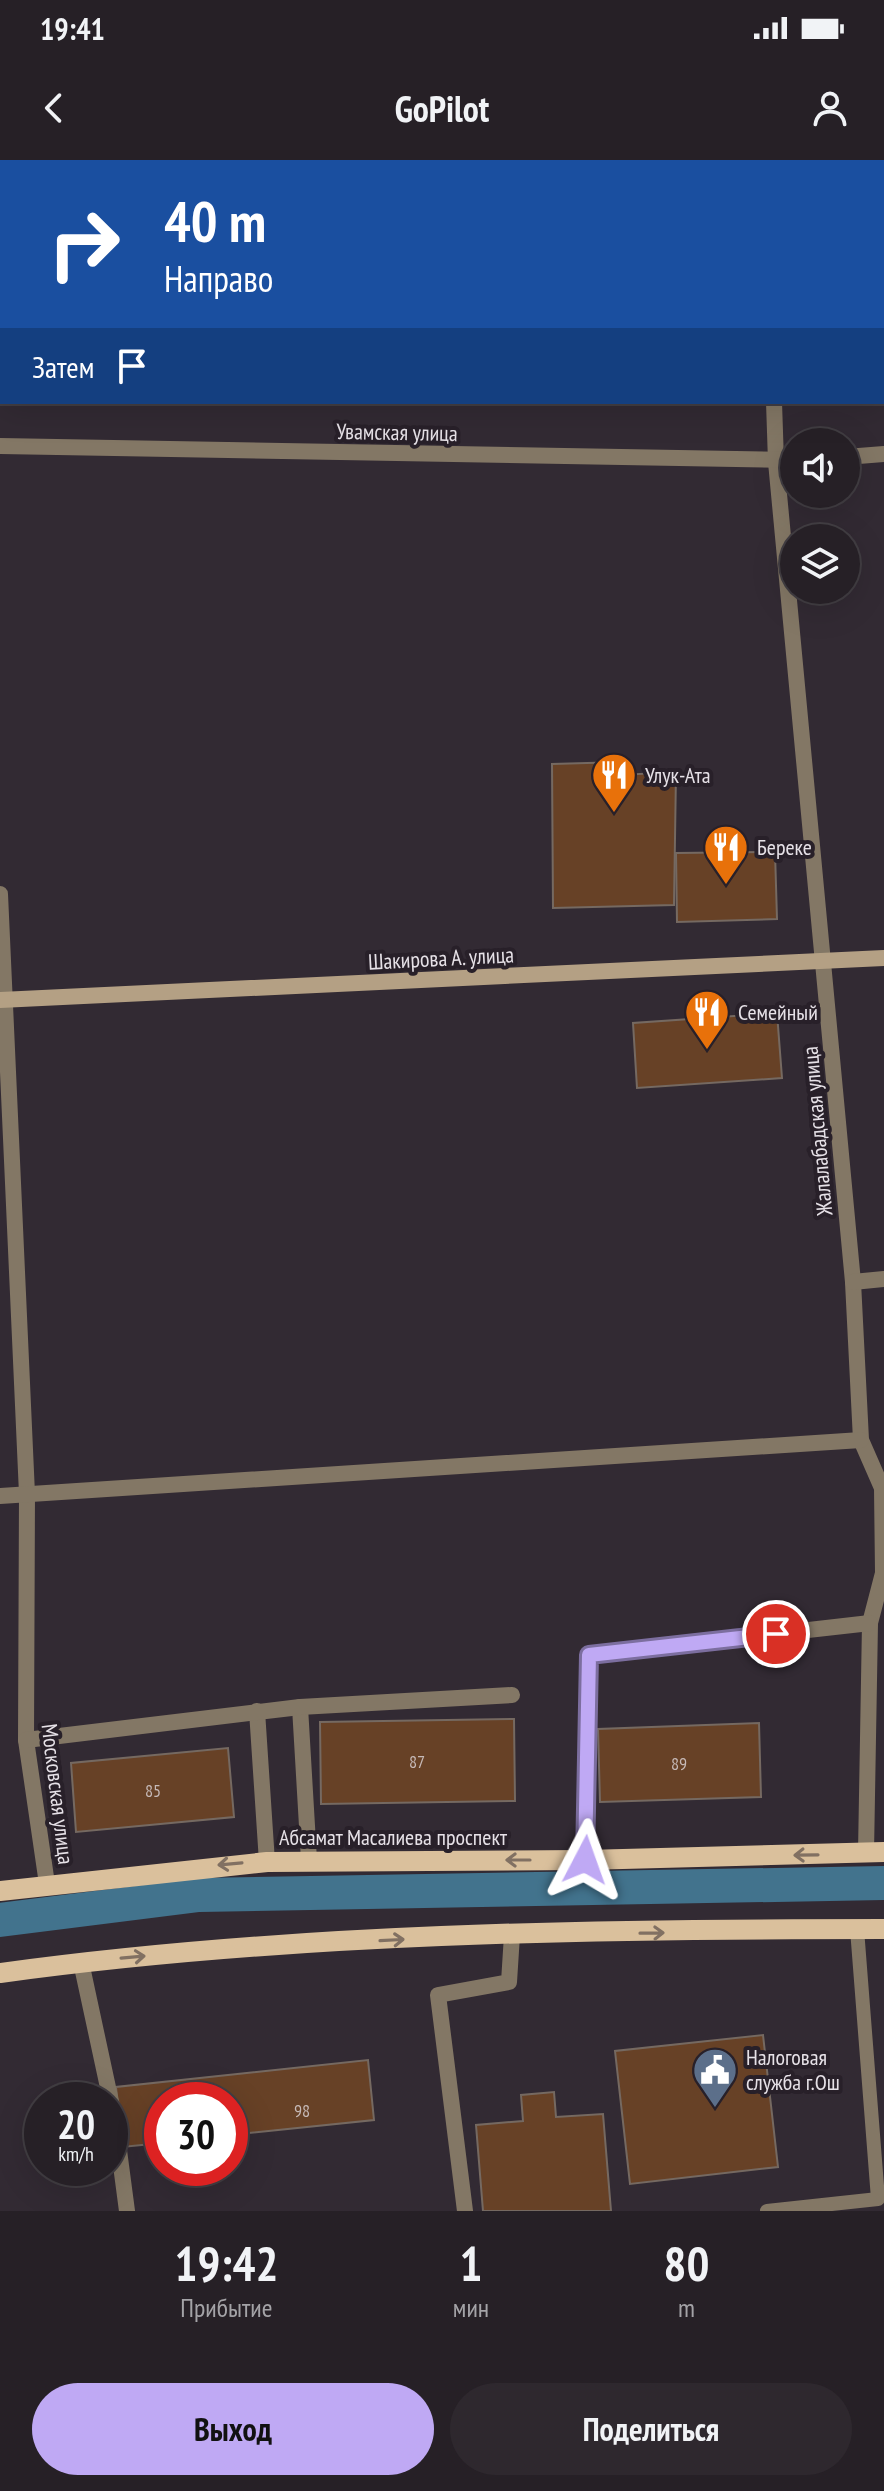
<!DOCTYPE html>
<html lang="ru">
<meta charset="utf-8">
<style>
body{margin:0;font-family:"PT Sans Narrow",sans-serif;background:#2e282e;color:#f1f3f6;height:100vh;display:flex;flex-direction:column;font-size:30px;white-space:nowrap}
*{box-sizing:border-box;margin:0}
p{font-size:26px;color:#a4a3a7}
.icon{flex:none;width:44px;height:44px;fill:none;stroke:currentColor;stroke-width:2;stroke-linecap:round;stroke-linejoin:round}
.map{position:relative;height:2051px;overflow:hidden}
.panel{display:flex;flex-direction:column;background:#262026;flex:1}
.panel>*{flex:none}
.banner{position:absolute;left:0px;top:0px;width:884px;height:244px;box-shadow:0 8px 32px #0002,0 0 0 2px #423e43;background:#1a4fa0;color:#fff;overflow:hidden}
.controls{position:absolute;left:780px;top:268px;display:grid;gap:16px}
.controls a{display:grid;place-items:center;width:80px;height:80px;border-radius:50%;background:#262026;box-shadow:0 8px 32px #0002,0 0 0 2px #423e43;font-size:40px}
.speed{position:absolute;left:24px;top:1922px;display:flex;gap:16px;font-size:40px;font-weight:700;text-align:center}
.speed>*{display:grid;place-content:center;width:104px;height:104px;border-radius:50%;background:#262026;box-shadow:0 8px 32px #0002,0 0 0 2px #423e43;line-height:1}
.speed small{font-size:20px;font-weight:400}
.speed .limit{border:12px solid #d22;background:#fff;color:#111}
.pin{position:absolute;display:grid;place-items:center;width:68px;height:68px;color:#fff;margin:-34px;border:4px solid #fff;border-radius:50%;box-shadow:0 2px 8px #0007}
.me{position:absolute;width:88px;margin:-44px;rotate:4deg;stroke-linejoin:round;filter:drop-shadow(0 0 6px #0008)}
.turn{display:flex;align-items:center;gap:28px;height:168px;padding:0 32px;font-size:36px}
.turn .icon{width:104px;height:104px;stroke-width:2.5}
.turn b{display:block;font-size:56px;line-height:68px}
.then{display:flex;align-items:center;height:76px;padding:0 32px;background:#0003;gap:16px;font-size:30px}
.eta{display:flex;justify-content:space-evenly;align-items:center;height:136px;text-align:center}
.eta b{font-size:48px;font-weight:700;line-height:56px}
.primary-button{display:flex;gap:16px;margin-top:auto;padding:16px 32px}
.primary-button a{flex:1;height:92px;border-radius:48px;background:#bfa9f4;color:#111;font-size:32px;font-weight:700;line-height:92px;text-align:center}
.primary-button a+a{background:#2e282e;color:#f1f3f6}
.status{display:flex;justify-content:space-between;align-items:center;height:56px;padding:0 40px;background:#262026;direction:ltr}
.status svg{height:22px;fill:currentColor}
header{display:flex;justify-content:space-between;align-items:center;height:104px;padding:0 32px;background:#262026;font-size:36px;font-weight:700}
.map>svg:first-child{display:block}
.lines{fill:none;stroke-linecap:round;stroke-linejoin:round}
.canal{stroke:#42738d;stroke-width:34}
.building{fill:#674126;stroke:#756961;stroke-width:2}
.service{stroke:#837765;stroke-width:14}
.minor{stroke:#837765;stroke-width:16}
.secondary{stroke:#b4a084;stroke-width:16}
.primary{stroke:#dac09c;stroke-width:20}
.oneway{stroke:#817062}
.route-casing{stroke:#7c6e9f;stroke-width:20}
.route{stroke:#bfa9f4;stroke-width:14}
.labels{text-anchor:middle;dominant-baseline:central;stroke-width:8;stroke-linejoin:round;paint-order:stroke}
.number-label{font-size:18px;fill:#c6b9b7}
.street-label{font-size:22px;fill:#e6e1e7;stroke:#282029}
.poi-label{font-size:22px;fill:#e6e1e7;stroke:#282029;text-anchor:start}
</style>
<div class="status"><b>19:41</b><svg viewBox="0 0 49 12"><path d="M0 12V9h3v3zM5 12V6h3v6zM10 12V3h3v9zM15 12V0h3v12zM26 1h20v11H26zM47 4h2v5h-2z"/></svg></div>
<header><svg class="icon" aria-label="back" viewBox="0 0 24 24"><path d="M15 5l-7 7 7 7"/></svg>GoPilot<svg class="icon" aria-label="person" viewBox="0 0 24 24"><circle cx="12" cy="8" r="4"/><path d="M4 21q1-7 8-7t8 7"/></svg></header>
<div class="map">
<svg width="884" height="2051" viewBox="0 0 884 2051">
<rect width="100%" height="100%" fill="#322a33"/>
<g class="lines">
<g class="canal">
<path d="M641,2l1,-2"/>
<path d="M0,79l2,1"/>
<path d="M0,1760l199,-25 685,-12"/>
</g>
</g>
<g class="building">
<path d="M622,602l-1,13 55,-3 -2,133 -121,3 -1,-144z"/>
<path d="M775,692l2,67 -100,3 -1,-69z"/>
<path d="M777,853l5,65 -145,10 -4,-65z"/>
<path d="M514,1559l1,82 -194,3 -1,-82z"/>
<path d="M759,1563l2,74 -161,5 -2,-73z"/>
<path d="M228,1588l6,69 -158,15 -5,-69z"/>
<path d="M763,1875l15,132 -148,17 -15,-133z"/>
<path d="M368,1900l6,60 -144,15v-35h-68v43l-40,4 -6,-60z"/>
<path d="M554,1932l2,25 47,-3 8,97h-128l-7,-86 47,-4 -2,-26z"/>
</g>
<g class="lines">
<path class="service" d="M767,2051l111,-12 -21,-270"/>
<g class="minor">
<path d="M764,0v2"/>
<path d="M774,242l2,60 77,820 8,158 21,48 1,85 -13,50 -4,230"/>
<path d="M0,286l794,14"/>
<path d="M846,297l38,-3"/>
<path d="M0,734l27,600 -1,246 21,144"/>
<path d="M853,1122l31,-3"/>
<path d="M0,1336l861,-56"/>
<path d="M300,1547l9,153"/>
<path d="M257,1551l10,151"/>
<path d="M26,1580l274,-33 212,-12"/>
<path d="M585,1700l4,-205 281,-32"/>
<path d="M81,1802l34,158 12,91"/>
<path d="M465,2051l-27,-216 71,-13 3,-47"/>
</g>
<path class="secondary" d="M0,840l884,-42"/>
<g class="primary">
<path d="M0,1731l267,-29 318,-2 299,-8"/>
<path d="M0,1813c292,-40 590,-44 884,-44"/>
</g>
</g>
<defs><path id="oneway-shaft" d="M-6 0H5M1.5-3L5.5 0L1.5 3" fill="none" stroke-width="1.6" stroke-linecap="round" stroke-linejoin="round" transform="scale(2)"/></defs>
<g class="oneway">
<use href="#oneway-shaft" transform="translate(806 1695) rotate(179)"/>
<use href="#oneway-shaft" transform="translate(518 1700) rotate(180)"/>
<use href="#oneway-shaft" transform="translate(230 1704) rotate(175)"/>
<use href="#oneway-shaft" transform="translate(652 1773) rotate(-1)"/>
<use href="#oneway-shaft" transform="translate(392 1780) rotate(-3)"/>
<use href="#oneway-shaft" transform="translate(133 1797) rotate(-5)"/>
</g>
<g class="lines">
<g class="route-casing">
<path id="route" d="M585,1700l4,-205 187,-21"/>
</g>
<use href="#route" class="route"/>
</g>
<defs>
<g id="restaurant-pin" transform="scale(2.3)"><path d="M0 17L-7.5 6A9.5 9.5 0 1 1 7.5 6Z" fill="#e8710a" stroke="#282029"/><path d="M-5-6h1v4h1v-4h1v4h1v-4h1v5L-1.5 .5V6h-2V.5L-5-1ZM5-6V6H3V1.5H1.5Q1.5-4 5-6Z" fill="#fff"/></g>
<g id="civic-pin" transform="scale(2.3)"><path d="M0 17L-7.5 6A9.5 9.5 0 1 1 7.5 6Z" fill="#5c6f8a" stroke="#282029"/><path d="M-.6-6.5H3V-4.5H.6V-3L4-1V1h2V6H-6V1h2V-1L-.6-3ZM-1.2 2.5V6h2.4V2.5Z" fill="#fff"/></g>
</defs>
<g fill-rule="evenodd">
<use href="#restaurant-pin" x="614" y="615"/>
<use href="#restaurant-pin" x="726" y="687"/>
<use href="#restaurant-pin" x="707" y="852"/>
<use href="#civic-pin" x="715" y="1910"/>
</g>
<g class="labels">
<g class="number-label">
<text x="417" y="1601">87</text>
<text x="679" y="1603">89</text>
<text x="153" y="1630">85</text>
<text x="302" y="1950">98</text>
</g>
<g class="street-label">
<text transform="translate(397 272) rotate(1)">Увамская улица</text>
<text transform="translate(441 798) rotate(-3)">Шакирова А. улица</text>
<text transform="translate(817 971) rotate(-95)">Жалалабадская улица</text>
<text transform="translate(58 1634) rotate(83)">Московская улица</text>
<text x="393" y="1677">Абсамат Масалиева проспект</text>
</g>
<g class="poi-label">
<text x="645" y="615">Улук-Ата</text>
<text x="757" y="687">Береке</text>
<text x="738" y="852">Семейный</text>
<text x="746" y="1897">Налоговая<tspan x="746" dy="25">служба г.Ош</tspan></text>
</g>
</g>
</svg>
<div class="controls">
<a><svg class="icon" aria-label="sound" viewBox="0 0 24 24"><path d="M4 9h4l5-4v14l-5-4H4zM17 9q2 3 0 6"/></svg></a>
<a><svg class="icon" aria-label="layers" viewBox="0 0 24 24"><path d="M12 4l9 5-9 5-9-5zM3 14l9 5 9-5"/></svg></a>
</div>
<div class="speed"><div>20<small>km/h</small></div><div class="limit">30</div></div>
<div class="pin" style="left:776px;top:1474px;background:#d93025"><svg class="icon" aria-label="arrive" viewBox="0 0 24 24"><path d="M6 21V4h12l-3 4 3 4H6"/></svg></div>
<svg class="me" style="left:585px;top:1700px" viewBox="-20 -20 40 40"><path d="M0-17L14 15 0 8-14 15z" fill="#bfa9f4" stroke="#fff" stroke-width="4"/></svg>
<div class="banner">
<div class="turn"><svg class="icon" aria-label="right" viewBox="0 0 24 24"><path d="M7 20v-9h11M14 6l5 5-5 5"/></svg><div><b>40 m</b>Направо</div></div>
<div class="then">Затем<svg class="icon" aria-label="arrive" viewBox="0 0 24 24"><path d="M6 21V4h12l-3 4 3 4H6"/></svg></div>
</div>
</div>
<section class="panel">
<div class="eta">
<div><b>19:42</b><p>Прибытие</p></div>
<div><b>1</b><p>мин</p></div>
<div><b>80</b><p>m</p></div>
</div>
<div class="primary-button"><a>Выход</a><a>Поделиться</a></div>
</section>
